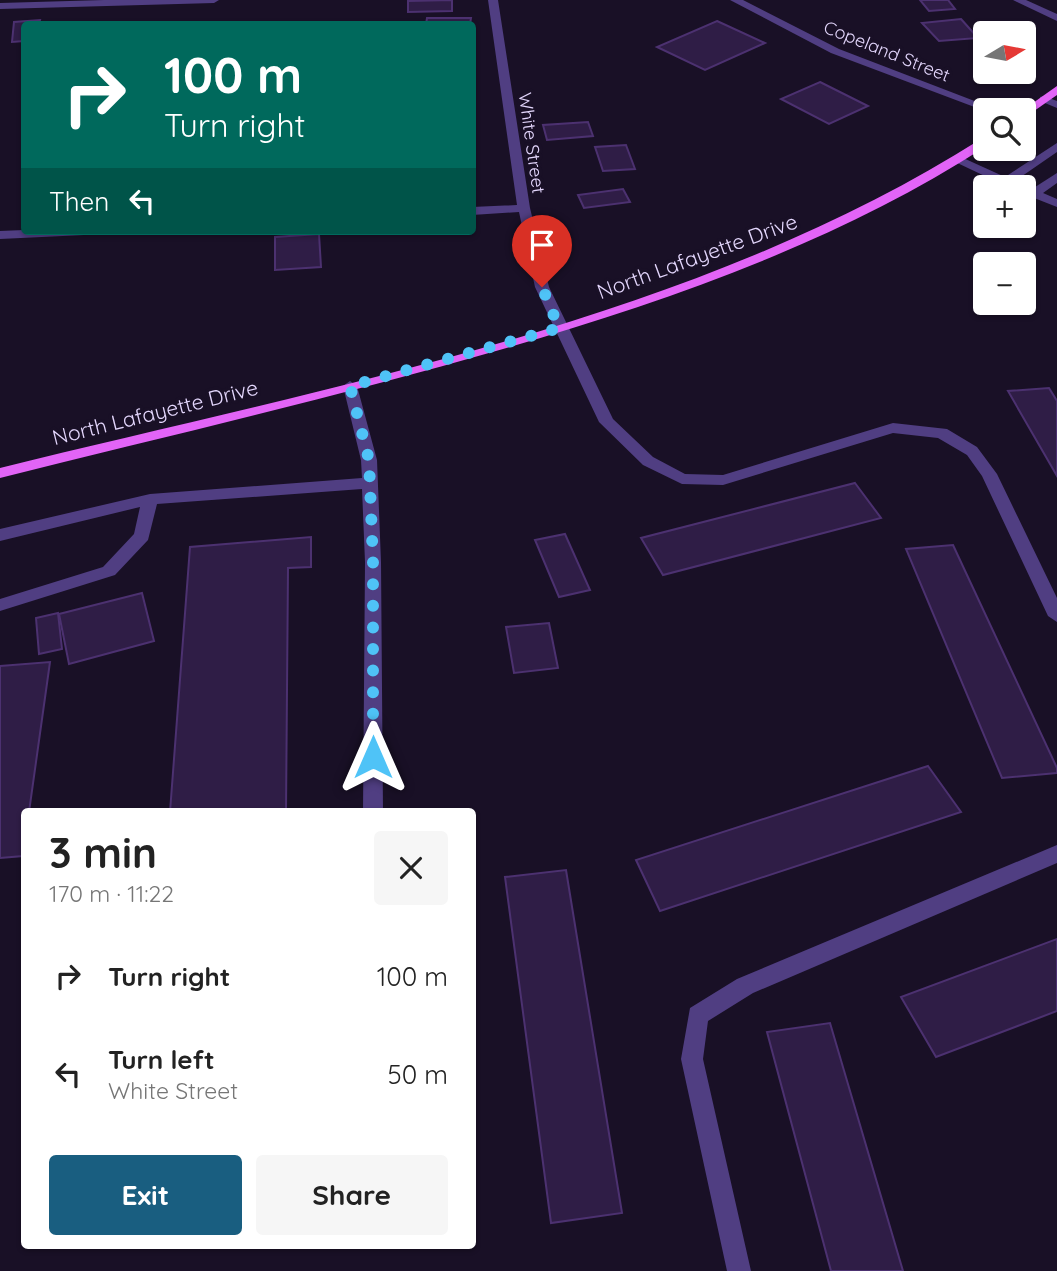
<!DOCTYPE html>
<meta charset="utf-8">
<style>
body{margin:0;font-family:Quicksand,sans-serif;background:#f6f6f6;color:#222;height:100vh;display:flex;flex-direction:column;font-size:26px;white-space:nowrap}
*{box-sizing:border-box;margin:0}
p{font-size:23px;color:#767676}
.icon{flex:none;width:38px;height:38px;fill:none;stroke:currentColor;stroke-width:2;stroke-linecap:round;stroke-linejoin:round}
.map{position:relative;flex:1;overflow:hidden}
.panel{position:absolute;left:21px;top:808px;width:455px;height:441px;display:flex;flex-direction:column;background:#fff;border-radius:7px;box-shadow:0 2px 5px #0004}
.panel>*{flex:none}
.hud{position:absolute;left:21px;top:21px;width:455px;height:214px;border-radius:7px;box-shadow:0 2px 5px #0004;background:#00695c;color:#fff;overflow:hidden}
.needle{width:46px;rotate:80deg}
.fabs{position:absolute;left:973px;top:21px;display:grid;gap:14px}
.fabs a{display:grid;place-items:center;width:63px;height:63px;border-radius:7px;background:#fff;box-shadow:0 2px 5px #0004;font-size:35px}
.pin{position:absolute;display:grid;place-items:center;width:60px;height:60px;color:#fff;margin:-72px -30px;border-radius:50% 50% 50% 0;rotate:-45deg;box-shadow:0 0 7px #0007}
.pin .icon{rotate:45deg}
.me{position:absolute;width:77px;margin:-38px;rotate:0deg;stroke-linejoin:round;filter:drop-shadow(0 0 5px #0008)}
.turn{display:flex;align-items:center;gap:24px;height:147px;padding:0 28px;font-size:32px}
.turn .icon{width:91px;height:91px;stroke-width:2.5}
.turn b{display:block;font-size:49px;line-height:60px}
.then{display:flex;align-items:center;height:66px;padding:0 28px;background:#0003;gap:14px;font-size:26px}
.round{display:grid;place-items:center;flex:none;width:74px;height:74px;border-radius:7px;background:#f6f6f6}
.head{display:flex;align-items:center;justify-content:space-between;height:119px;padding:0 28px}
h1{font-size:42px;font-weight:700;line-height:52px}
.action{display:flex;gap:14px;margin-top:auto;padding:14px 28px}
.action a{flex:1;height:80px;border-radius:7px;background:#195e80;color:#fff;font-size:28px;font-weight:700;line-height:80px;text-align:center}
.action a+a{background:#f6f6f6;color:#222}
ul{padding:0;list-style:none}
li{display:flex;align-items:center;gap:21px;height:98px;padding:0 28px}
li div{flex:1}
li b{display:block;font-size:26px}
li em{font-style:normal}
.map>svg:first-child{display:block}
.building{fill:#2f1d46;stroke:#4c3170;stroke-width:2}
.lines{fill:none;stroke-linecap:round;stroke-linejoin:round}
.service{fill:#503e82;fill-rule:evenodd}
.minor{fill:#503e82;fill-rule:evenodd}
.primary{fill:#e264f7;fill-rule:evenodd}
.route{stroke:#4fc3f7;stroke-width:12;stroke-dasharray:0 21.6}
.labels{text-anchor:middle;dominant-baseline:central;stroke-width:7;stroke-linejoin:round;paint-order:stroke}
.far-street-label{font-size:18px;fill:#e4d7fd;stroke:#191026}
.street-label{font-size:21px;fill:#e4d7fd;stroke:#191026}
</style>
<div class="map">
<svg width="1057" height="1271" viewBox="0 0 1057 1271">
<rect width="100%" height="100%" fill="#191026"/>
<g class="building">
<path d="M452,0v11l-44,1v-11z"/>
<path d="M920,0h28l7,9 -26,2z"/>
<path d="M427,18h44l-1,6h-44z"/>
<path d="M961,19l17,19 -39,3 -17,-18z"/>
<path d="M40,20l-1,4h-15v17l-12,1 2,-20z"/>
<path d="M717,21l48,22 -60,27 -48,-23z"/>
<path d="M820,82l48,24 -39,18 -48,-25z"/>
<path d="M588,122l5,14 -46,4 -4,-15z"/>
<path d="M626,145l9,24 -32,2 -8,-24z"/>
<path d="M623,189l7,13 -46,6 -6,-13z"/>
<path d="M319,234l2,33 -46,3v-33z"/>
<path d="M1049,388l8,13v75l-49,-85z"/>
<path d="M855,483l26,35 -218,57 -22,-37z"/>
<path d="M565,534l25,56 -31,7 -24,-57z"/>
<path d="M311,537v30l-23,1 -2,244h-116l20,-265z"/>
<path d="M953,545l104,223v5l-55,5 -96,-229z"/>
<path d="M142,593l12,48 -85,23 -10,-50z"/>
<path d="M58,613l4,36 -23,5 -3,-36z"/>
<path d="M549,623l9,45 -44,5 -8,-46z"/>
<path d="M50,662l-21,150h-5l-1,44 -23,2v-192z"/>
<path d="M928,766l33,46 -301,99 -24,-51z"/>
<path d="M566,870l56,343 -71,10 -46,-346z"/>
<path d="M1057,939v72l-121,46 -35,-60z"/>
<path d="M830,1023l73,248h-72l-64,-239z"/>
</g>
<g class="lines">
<g class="service">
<path d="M1044,96l13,5v7l-17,-7v-4z"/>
<path d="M1057,143v9l-42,29 17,8 25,-16v10l-14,10 14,6v8l-33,-13v-7h-16l-57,-27 10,-3 44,20z"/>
<path d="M350,381l7,5 20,74 4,102 2,250h-20l2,-250 -3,-73 -205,15 -9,36 -33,35 -115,36v-12l103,-32 31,-33 6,-27 -140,34v-12l150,-35 212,-16 -1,-18 -18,-74z"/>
</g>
<g class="minor">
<path d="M104,0h115l-5,3 -214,6v-6z"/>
<path d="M488,0h10l32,208 19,79 64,132 40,38 32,17 38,1 170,-52 54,6 30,18 20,27 60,124v24l-9,-6 -66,-140 -15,-21 -29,-17 -45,-5 -170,52 -41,-1 -39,-19 -44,-43 -64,-135 -16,-75 -47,3v-8l45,-2z"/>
<path d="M730,0h13l96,49 159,61 -13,1 -154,-58z"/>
<path d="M1013,0h13l31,14v7z"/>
<path d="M24,230v1h66l-6,4 -84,4v-8z"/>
<path d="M1057,845v18l-304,130 -45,28 -5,38 48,212h-24l-46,-212 9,-51 47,-29z"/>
</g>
<g class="primary">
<path d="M1057,86v9l-33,23 -1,-8z"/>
<path d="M981,139h4v8c-148,95 -314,153 -482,202 -166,48 -335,87 -503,129v-10c327,-81 694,-147 981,-329z"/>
</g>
</g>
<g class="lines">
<path class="route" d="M373,757v-195l-4,-102 -19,-74 209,-58 -17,-41"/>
</g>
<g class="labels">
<g class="far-street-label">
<text transform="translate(887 51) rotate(22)">Copeland Street</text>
<text transform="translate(532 143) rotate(82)">White Street</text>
</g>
<g class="street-label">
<text transform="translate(697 256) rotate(-20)">North Lafayette Drive</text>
<text transform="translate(155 412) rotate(-14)">North Lafayette Drive</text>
</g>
</g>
</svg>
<div class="fabs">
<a><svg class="needle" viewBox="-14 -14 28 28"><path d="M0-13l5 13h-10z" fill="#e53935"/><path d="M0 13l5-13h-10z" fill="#767676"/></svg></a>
<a><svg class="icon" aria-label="search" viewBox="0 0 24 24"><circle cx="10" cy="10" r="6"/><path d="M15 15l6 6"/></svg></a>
<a>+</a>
<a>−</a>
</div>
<div class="pin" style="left:542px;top:287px;background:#d93025"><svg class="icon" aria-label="arrive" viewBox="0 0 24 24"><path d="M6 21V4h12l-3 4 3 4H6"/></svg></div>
<svg class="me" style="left:373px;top:757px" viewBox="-20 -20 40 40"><path d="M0-17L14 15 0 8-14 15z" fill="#4fc3f7" stroke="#fff" stroke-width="4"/></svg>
<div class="hud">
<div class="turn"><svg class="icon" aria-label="right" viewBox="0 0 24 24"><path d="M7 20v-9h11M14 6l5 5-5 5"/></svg><div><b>100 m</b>Turn right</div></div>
<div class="then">Then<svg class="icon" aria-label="left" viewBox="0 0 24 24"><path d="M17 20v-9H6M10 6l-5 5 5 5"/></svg></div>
</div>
<section class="panel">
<div class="head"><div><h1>3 min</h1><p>170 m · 11:22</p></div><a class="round"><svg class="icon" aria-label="close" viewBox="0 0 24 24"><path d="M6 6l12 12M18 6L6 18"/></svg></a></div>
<ul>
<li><svg class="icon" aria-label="right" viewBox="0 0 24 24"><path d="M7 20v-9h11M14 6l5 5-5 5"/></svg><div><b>Turn right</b></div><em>100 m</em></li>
<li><svg class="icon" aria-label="left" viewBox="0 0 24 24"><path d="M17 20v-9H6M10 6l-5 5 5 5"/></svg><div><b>Turn left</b><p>White Street</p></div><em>50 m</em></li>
</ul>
<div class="action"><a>Exit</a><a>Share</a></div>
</section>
</div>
